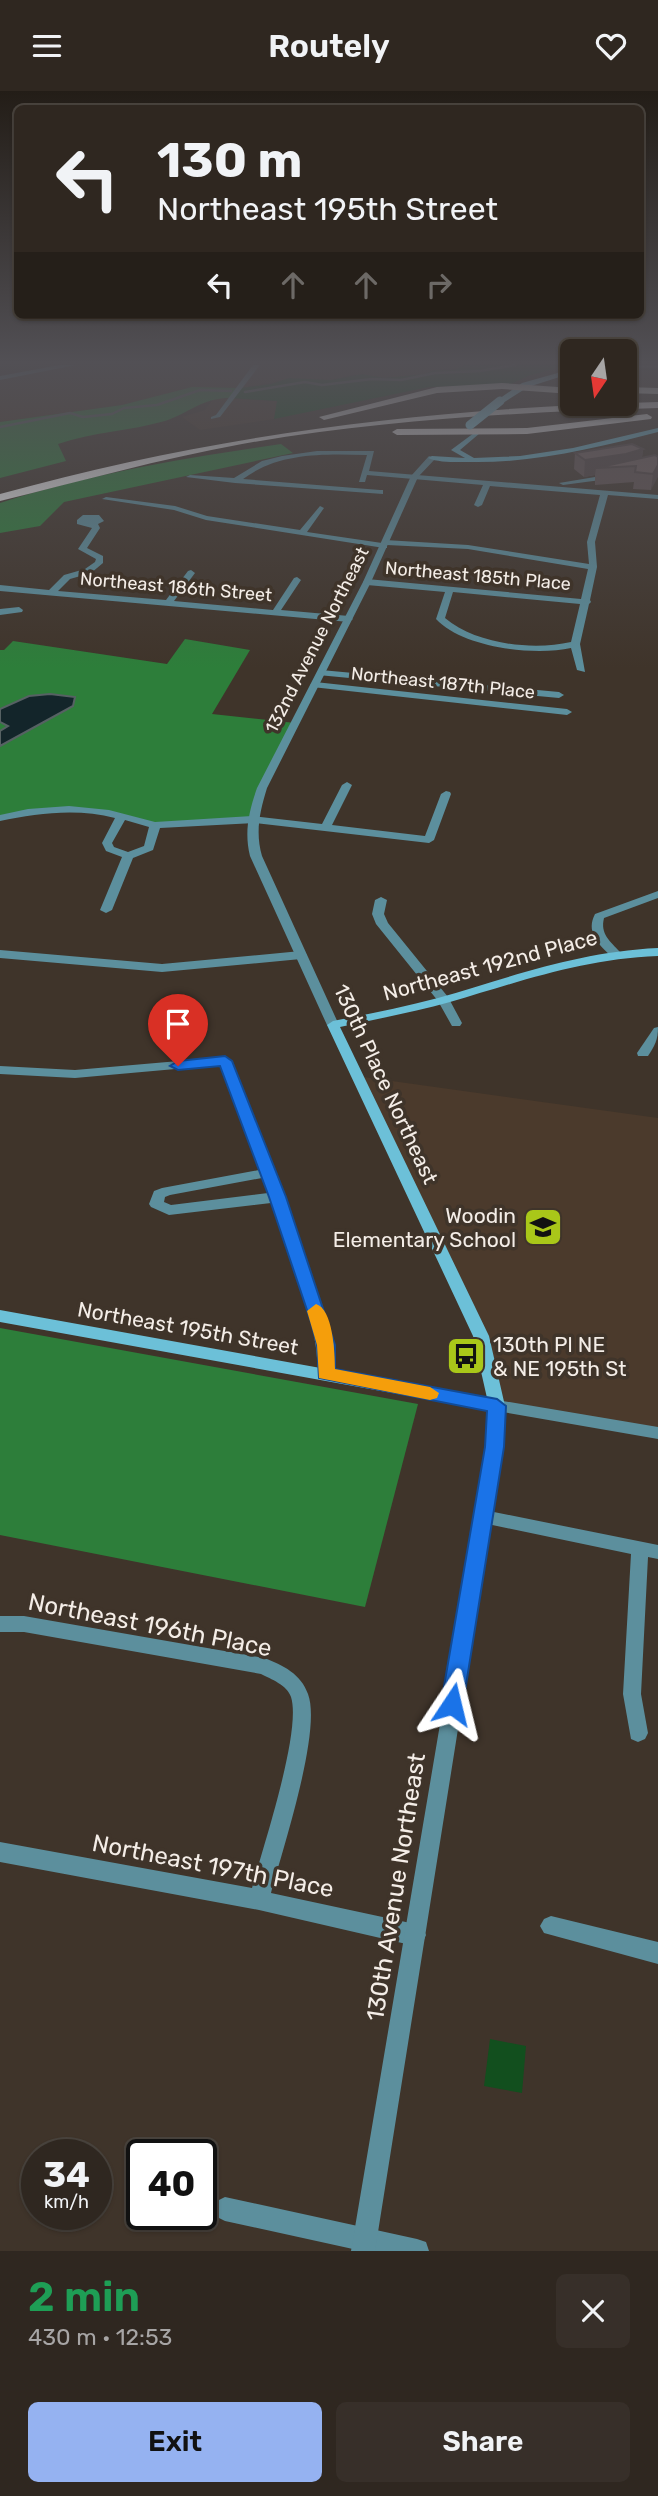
<!DOCTYPE html>
<meta charset="utf-8">
<style>
body{margin:0;font-family:Rubik,sans-serif;background:#372f29;color:#f1f3f6;height:100vh;display:flex;flex-direction:column;font-size:26px;white-space:nowrap}
*{box-sizing:border-box;margin:0}
p{font-size:23px;color:#a7a5a5}
.icon{flex:none;width:38px;height:38px;fill:none;stroke:currentColor;stroke-width:2;stroke-linecap:round;stroke-linejoin:round}
.map{position:relative;height:2160px;overflow:hidden}
.drawer{display:flex;flex-direction:column;background:#2f2720;flex:1}
.drawer>*{flex:none}
.banner{position:absolute;left:14px;top:14px;width:630px;height:214px;border-radius:10px;box-shadow:0 2px 5px #0004,0 0 0 2px #4a443e;background:#2f2720;color:#f1f3f6;overflow:hidden}
.needle{width:46px;rotate:193deg}
.controls{position:absolute;left:560px;top:248px;display:grid;gap:14px}
.controls a{display:grid;place-items:center;width:77px;height:77px;border-radius:10px;background:#2f2720;box-shadow:0 2px 5px #0004,0 0 0 2px #4a443e;font-size:35px}
.speed{position:absolute;left:21px;top:2048px;display:flex;gap:14px;font-size:35px;font-weight:700;text-align:center}
.speed>*{display:grid;place-content:center;width:91px;height:91px;border-radius:50%;background:#2f2720;box-shadow:0 2px 5px #0004,0 0 0 2px #4a443e;line-height:1}
.speed small{font-size:18px;font-weight:400}
.speed .limit{border:4px solid #111;border-radius:10px;background:#fff;color:#111}
.pin{position:absolute;display:grid;place-items:center;width:60px;height:60px;color:#fff;margin:-72px -30px;border-radius:50% 50% 50% 0;rotate:-45deg;box-shadow:0 0 7px #0007}
.pin .icon{rotate:45deg}
.me{position:absolute;width:77px;margin:-38px;rotate:10deg;stroke-linejoin:round;filter:drop-shadow(0 0 5px #0008)}
.turn{display:flex;align-items:center;gap:24px;height:147px;padding:0 28px;font-size:32px}
.turn .icon{width:91px;height:91px;stroke-width:2.5}
.turn b{display:block;font-size:49px;line-height:60px}
.lanes{display:flex;align-items:center;height:66px;padding:0 28px;background:#0003;justify-content:center;gap:35px;direction:ltr}
.lanes .off{opacity:.35}
.round{display:grid;place-items:center;flex:none;width:74px;height:74px;border-radius:10px;background:#372f29}
.summary{display:flex;align-items:center;justify-content:space-between;height:119px;padding:0 28px}
h1{font-size:42px;font-weight:600;line-height:52px;color:#1e9e55}
.cta{display:flex;gap:14px;margin-top:auto;padding:14px 28px}
.cta a{flex:1;height:80px;border-radius:10px;background:#95b2f1;color:#111;font-size:28px;font-weight:600;line-height:80px;text-align:center}
.cta a+a{background:#372f29;color:#f1f3f6}
header{display:flex;justify-content:space-between;align-items:center;height:91px;padding:0 28px;background:#2f2720;font-size:32px;font-weight:600}
.map>svg:first-child{display:block}
.built{fill:#4b3a2c}
.green{fill:#124f1e}
.forest{fill:#2d7e3a}
.water{fill:#13252a;stroke:#566163;stroke-width:2}
.lines{fill:none;stroke-linecap:round;stroke-linejoin:round}
.stream{stroke:#566163;stroke-width:2.5}
.minor{fill:#5c8f9d;fill-rule:evenodd}
.tertiary{fill:#5c8f9d;fill-rule:evenodd}
.secondary{fill:#6cc0d8;fill-rule:evenodd}
.primary{fill:#8fe3fc;fill-rule:evenodd}
.motorway{fill:#f4f4f4;fill-rule:evenodd}
.primary-bridge{stroke:#8fe3fc;stroke-width:9}
.wall{fill:#625352}
.shaded-wall{fill:#504342}
.building{fill:#72605f;stroke:#504342;stroke-width:2}
.route{fill:#1a73e8;stroke:#114b97;stroke-width:2}
.slow{fill:#f59e0b}
.labels{text-anchor:middle;dominant-baseline:central;stroke-width:7;stroke-linejoin:round;paint-order:stroke}
.far-street-label{font-size:18px;fill:#f4ede7;stroke:#3f342a}
.street-label{font-size:21px;fill:#f4ede7;stroke:#3f342a}
.poi-label{font-size:21px;fill:#f4ede7;stroke:#3f342a;text-anchor:end}
.near-street-label{font-size:24px;fill:#f4ede7;stroke:#3f342a}
</style>
<header><svg class="icon" aria-label="menu" viewBox="0 0 24 24"><path d="M4 6h16M4 12h16M4 18h16"/></svg>Routely<svg class="icon" aria-label="heart" viewBox="0 0 24 24"><path d="M12 20l-8-8c-3-5 5-10 8-4 3-6 11-1 8 4z"/></svg></header>
<div class="map">
<svg width="658" height="2160" viewBox="0 0 658 2160">
<rect width="100%" height="100%" fill="#3f342a"/>
<g class="built">
<path d="M73,274h415l-54,5 -8,4 -42,4 -28,-4 -25,6 -51,1 -40,7 -48,-1 -70,18 -122,17v-44z"/>
<path d="M625,279l33,1v18l-33,-1z"/>
<path d="M214,307l64,3 -4,18 -74,11 -18,-13 23,-7z"/>
<path d="M356,985l302,42v314l-161,-26 -16,-70z"/>
</g>
<g class="green">
<path d="M464,274h104l-40,11 -17,8 -82,3 -155,32 3,-18 -46,-3 9,-10 31,-4 18,-6 42,2 31,-6 22,4 41,-4 9,-4h21z"/>
<path d="M490,1948l36,7 -4,47 -38,-7z"/>
</g>
<g class="forest">
<path d="M192,296l48,1 -9,10c-27,-1 -42,15 -66,23 -35,10 -72,11 -107,23l8,17 -66,17v-56l122,-17z"/>
<path d="M281,353l12,9 -229,49 -24,24 -40,7v-30c92,-30 185,-45 281,-59z"/>
<path d="M185,548l65,11 -38,64 83,9 -43,95 -80,8 -103,-17 -69,9v-168h4l9,-9 154,23z"/>
<path d="M0,1237l418,76 -53,203 -365,-72z"/>
</g>
<path class="water" d="M50,603l25,3 -2,9 -73,40v-15l8,-5 -8,-4v-13l29,-13z"/>
<g class="lines">
<g class="stream">
<path d="M625,275l33,1"/>
<path d="M245,301l60,-10 17,3 50,-6 29,1 34,-7 45,-2 35,-6"/>
<path d="M0,336l70,-14 13,4 29,-3 12,-6 33,-3 43,-15 31,1"/>
</g>
<g class="minor">
<path d="M253,274h7l-40,52 -9,2v-2l5,-2z"/>
<path d="M317,360h57l-5,20 289,24v4l-50,-4 -13,47 2,25 -7,33 1,2 -2,2 -9,40 5,28 -8,-2 -6,-22c-37,8 -108,0 -135,-29l9,-27 -78,-7 -4,-3 4,-3 214,20 7,-30 -120,-20 -81,-4v3h-3l-178,-28 -32,-10 -72,-11 4,-2 69,9 32,10 93,14 20,-24 4,2 -17,24 75,11 3,-3 83,5 121,19 -2,-22 13,-47 -110,-9 -8,19 -4,2 -4,-2 9,-20 -116,-10 -2,7h-6l8,-27c-43,-1 -88,-3 -124,24l137,11h3v4l-148,-11 -49,-6 4,-2 44,3 28,-17 20,-5zM453,501l127,12 -9,38c-39,9 -95,2 -126,-24z"/>
<path d="M613,383l4,2 -1,2 -53,7 -4,-2z"/>
<path d="M83,424h16l5,6 -6,3 2,4 -13,20 16,8v7l-12,10 -21,6 -12,12 108,9 22,-29 3,-1 4,3 -21,28 99,9 21,-32 3,-1 4,3 -20,30 68,6 4,3 -4,3 -349,-31v-6l49,5 15,-15 21,-6 10,-7 1,-3 -18,-10 14,-21 -15,-4v-4z"/>
<path d="M19,516l4,3 -1,2 -22,3v-6z"/>
<path d="M321,579l238,22 5,3 -5,3 -241,-23v-4z"/>
<path d="M315,591l252,27 5,3 -5,3 -255,-28 -2,-2z"/>
<path d="M347,691l5,3 -20,40 93,11 16,-42 5,-3 4,1 1,2 -17,46 -5,3 -174,-20 -95,5 -7,22 -20,8 -21,52 -6,3 -6,-3 22,-53 -16,-6 -4,-8 13,-25c-37,-10 -78,-5 -115,3v-6l28,-6 41,-3 40,4 46,12 97,-6 70,8 20,-39zM125,729l24,7 -5,19 -16,6 -14,-5 -2,-4z"/>
<path d="M658,800v7l-54,20c-4,16 6,23 16,34l-2,3h-8c-13,-12 -24,-24 -15,-41z"/>
<path d="M381,806l6,3 -3,14 4,9 60,74 14,26 -2,3h-8l-14,-25 -62,-77 -4,-10 3,-14z"/>
<path d="M0,859l162,14 139,-13 6,4 -6,4 -139,13 -162,-14z"/>
<path d="M658,936c0,13 -3,18 -10,29h-10l-1,-3 17,-25z"/>
<path d="M225,966l6,4c25,64 50,126 72,189 14,41 30,80 31,124l-2,4h-12l-2,-4c-1,-59 -27,-117 -47,-171l-102,12 -18,-8 -2,-3 5,-13 8,-3 97,-18 -39,-105 -145,13 -75,-4v-8l75,4zM262,1087l6,15 -97,12 -7,-3 1,-5 5,-2z"/>
<path d="M497,1309l161,27v12l-167,-29 -2,-4 2,-4z"/>
<path d="M484,1419l174,35v14l-10,-2 -7,137 7,39 -3,6 -7,3 -7,-3 -8,-45 8,-140 -153,-32 -3,-5 3,-5z"/>
<path d="M0,1525h24l240,42c19,7 37,16 44,36 14,37 -26,157 -37,199l144,31 8,4 3,7 -3,7 -8,4 -156,-36 -259,-48v-20l252,46c10,-38 50,-157 39,-191 -4,-12 -20,-18 -30,-23l-237,-42h-24z"/>
<path d="M551,1825l107,26v22l-114,-31 -4,-7 4,-7z"/>
<path d="M225,2106l192,42 9,3 3,9h-67l-137,-30 -8,-4 -4,-8 4,-8z"/>
</g>
<g class="tertiary">
<path d="M60,274h16l-76,15v-4z"/>
<path d="M429,365l7,2 -18,19 -47,105 -104,206c-7,23 -12,44 -5,68l77,169 -6,4 -6,-4 -77,-169c-6,-24 -1,-45 7,-68l106,-206 48,-106z"/>
<path d="M497,1309l6,2 2,4 -2,40 -128,805h-24l136,-805 2,-40 2,-4z"/>
</g>
<g class="secondary">
<path d="M658,337v4c-62,16 -123,31 -187,30 -13,0 -32,1 -43,-4l4,-2 33,2 -14,-8 27,-20 2,3 -20,17 14,8 46,-2 53,-8z"/>
<path d="M658,857v8c-76,3 -136,25 -208,46 -36,10 -73,17 -110,25l149,309 16,70 -2,4 -6,2 -497,-90v-12l487,88 -14,-62 -146,-311 6,-4c35,-7 71,-14 105,-23 76,-22 139,-46 220,-50z"/>
</g>
<path class="primary" d="M572,278v4l-44,14 -25,16 -7,-2 26,-18z"/>
<g class="motorway">
<path d="M502,292l70,5v6l-70,-5 -65,4 -113,27 -5,-3 118,-30z"/>
<path d="M625,296l33,1v6l-33,-1z"/>
<path d="M658,311v6c-139,4 -279,12 -416,36 -82,15 -161,37 -242,57v-7c220,-61 432,-86 658,-92z"/>
<path d="M647,323l5,3 -1,2 -124,15 -130,1 -5,-3 5,-3 130,-1z"/>
</g>
<path class="primary-bridge" d="M470,334l30,-24"/>
</g>
<path class="wall" d="M643,358l-1,9 16,-1 -7,33 -18,-1 1,-7 -39,3v-10l-11,2 -10,-8 1,-16z"/>
<g class="shaded-wall">
<path d="M643,358l-2,16 -45,3 -1,7 -11,2 1,-17z"/>
<path d="M658,374v12l-7,13 2,-16z"/>
</g>
<g class="building">
<path d="M632,353l11,5 -17,5 -41,6 -10,-7z"/>
<path d="M655,364l3,2v8l-5,9 -18,-2 1,-6 -40,2z"/>
</g>
<linearGradient id="sky" x2="0" y2="1"><stop stop-color="#231d17"/><stop offset="0.47" stop-color="#525055"/><stop offset="1" stop-color="#525055" stop-opacity="0"/></linearGradient>
<rect width="658" height="577" fill="url(#sky)"/>
<path class="route" d="M225,965l7,5 54,136 49,148v24l162,30 9,7 -2,41 -41,257 -3,7 -8,2 -8,-2 -3,-7 44,-257 2,-36 -168,-33 -2,-33 -6,-23 -42,-125 -49,-131 -42,4 -8,-4 8,-5z"/>
<path class="slow" d="M316,1213c17,5 19,49 19,65l95,18 9,6 -2,5 -7,2 -111,-22 -2,-33 -10,-34z"/>
<defs>
<g id="school-square" transform="scale(2.0125)"><rect x="-9" y="-9" width="18" height="18" rx="4" fill="#a9c719" stroke="#3f342a"/><path d="M0-5L7-2L0 1L-7-2ZM-4 1L0 2.5L4 1V4Q0 6-4 4Z" fill="#111"/></g>
<g id="bus-square" transform="scale(2.0125)"><rect x="-9" y="-9" width="18" height="18" rx="4" fill="#a9c719" stroke="#3f342a"/><path d="M-5-6H5V4H4V6H2V4H-2V6H-4V4H-5ZM-3.5-4V0h7V-4ZM-3.5 1.2v1.5H-2V1.2ZM2 1.2v1.5H3.5V1.2Z" fill="#111"/></g>
</defs>
<g fill-rule="evenodd">
<use href="#school-square" x="543" y="1136"/>
<use href="#bus-square" x="466" y="1265"/>
</g>
<g class="labels">
<g class="far-street-label">
<text transform="translate(478 485) rotate(5)">Northeast 185th Place</text>
<text transform="translate(176 496) rotate(5)">Northeast 186th Street</text>
<text transform="translate(317 549) rotate(-63)">132nd Avenue Northeast</text>
<text transform="translate(443 592) rotate(6)">Northeast 187th Place</text>
</g>
<g class="street-label">
<text transform="translate(490 874) rotate(-15)">Northeast 192nd Place</text>
<text transform="translate(386 993) rotate(65)">130th Place Northeast</text>
<text transform="translate(188 1237) rotate(10)">Northeast 195th Street</text>
</g>
<g class="poi-label">
<text x="516" y="1124">Woodin<tspan x="516" dy="24">Elementary School</tspan></text>
<text x="493" y="1253" text-anchor="start">130th Pl NE<tspan x="493" dy="24">&amp; NE 195th St</tspan></text>
</g>
<g class="near-street-label">
<text transform="translate(150 1534) rotate(11)">Northeast 196th Place</text>
<text transform="translate(213 1775) rotate(11)">Northeast 197th Place</text>
<text transform="translate(396 1796) rotate(-81)">130th Avenue Northeast</text>
</g>
</g>
</svg>
<div class="controls">
<a><svg class="needle" viewBox="-14 -14 28 28"><path d="M0-13l5 13h-10z" fill="#e53935"/><path d="M0 13l5-13h-10z" fill="#a7a5a5"/></svg></a>
</div>
<div class="speed"><div>34<small>km/h</small></div><div class="limit">40</div></div>
<div class="pin" style="left:178px;top:975px;background:#d93025"><svg class="icon" aria-label="arrive" viewBox="0 0 24 24"><path d="M6 21V4h12l-3 4 3 4H6"/></svg></div>
<svg class="me" style="left:452px;top:1613px" viewBox="-20 -20 40 40"><path d="M0-17L14 15 0 8-14 15z" fill="#1a73e8" stroke="#fff" stroke-width="4"/></svg>
<div class="banner">
<div class="turn"><svg class="icon" aria-label="left" viewBox="0 0 24 24"><path d="M17 20v-9H6M10 6l-5 5 5 5"/></svg><div><b>130 m</b>Northeast 195th Street</div></div>
<div class="lanes"><svg class="icon" aria-label="left" viewBox="0 0 24 24"><path d="M17 20v-9H6M10 6l-5 5 5 5"/></svg><svg class="icon off" aria-label="ahead" viewBox="0 0 24 24"><path d="M12 20V5M6 11l6-6 6 6"/></svg><svg class="icon off" aria-label="ahead" viewBox="0 0 24 24"><path d="M12 20V5M6 11l6-6 6 6"/></svg><svg class="icon off" aria-label="right" viewBox="0 0 24 24"><path d="M7 20v-9h11M14 6l5 5-5 5"/></svg></div>
</div>
</div>
<section class="drawer">
<div class="summary"><div><h1>2 min</h1><p>430 m · 12:53</p></div><a class="round"><svg class="icon" aria-label="close" viewBox="0 0 24 24"><path d="M6 6l12 12M18 6L6 18"/></svg></a></div>
<div class="cta"><a>Exit</a><a>Share</a></div>
</section>
